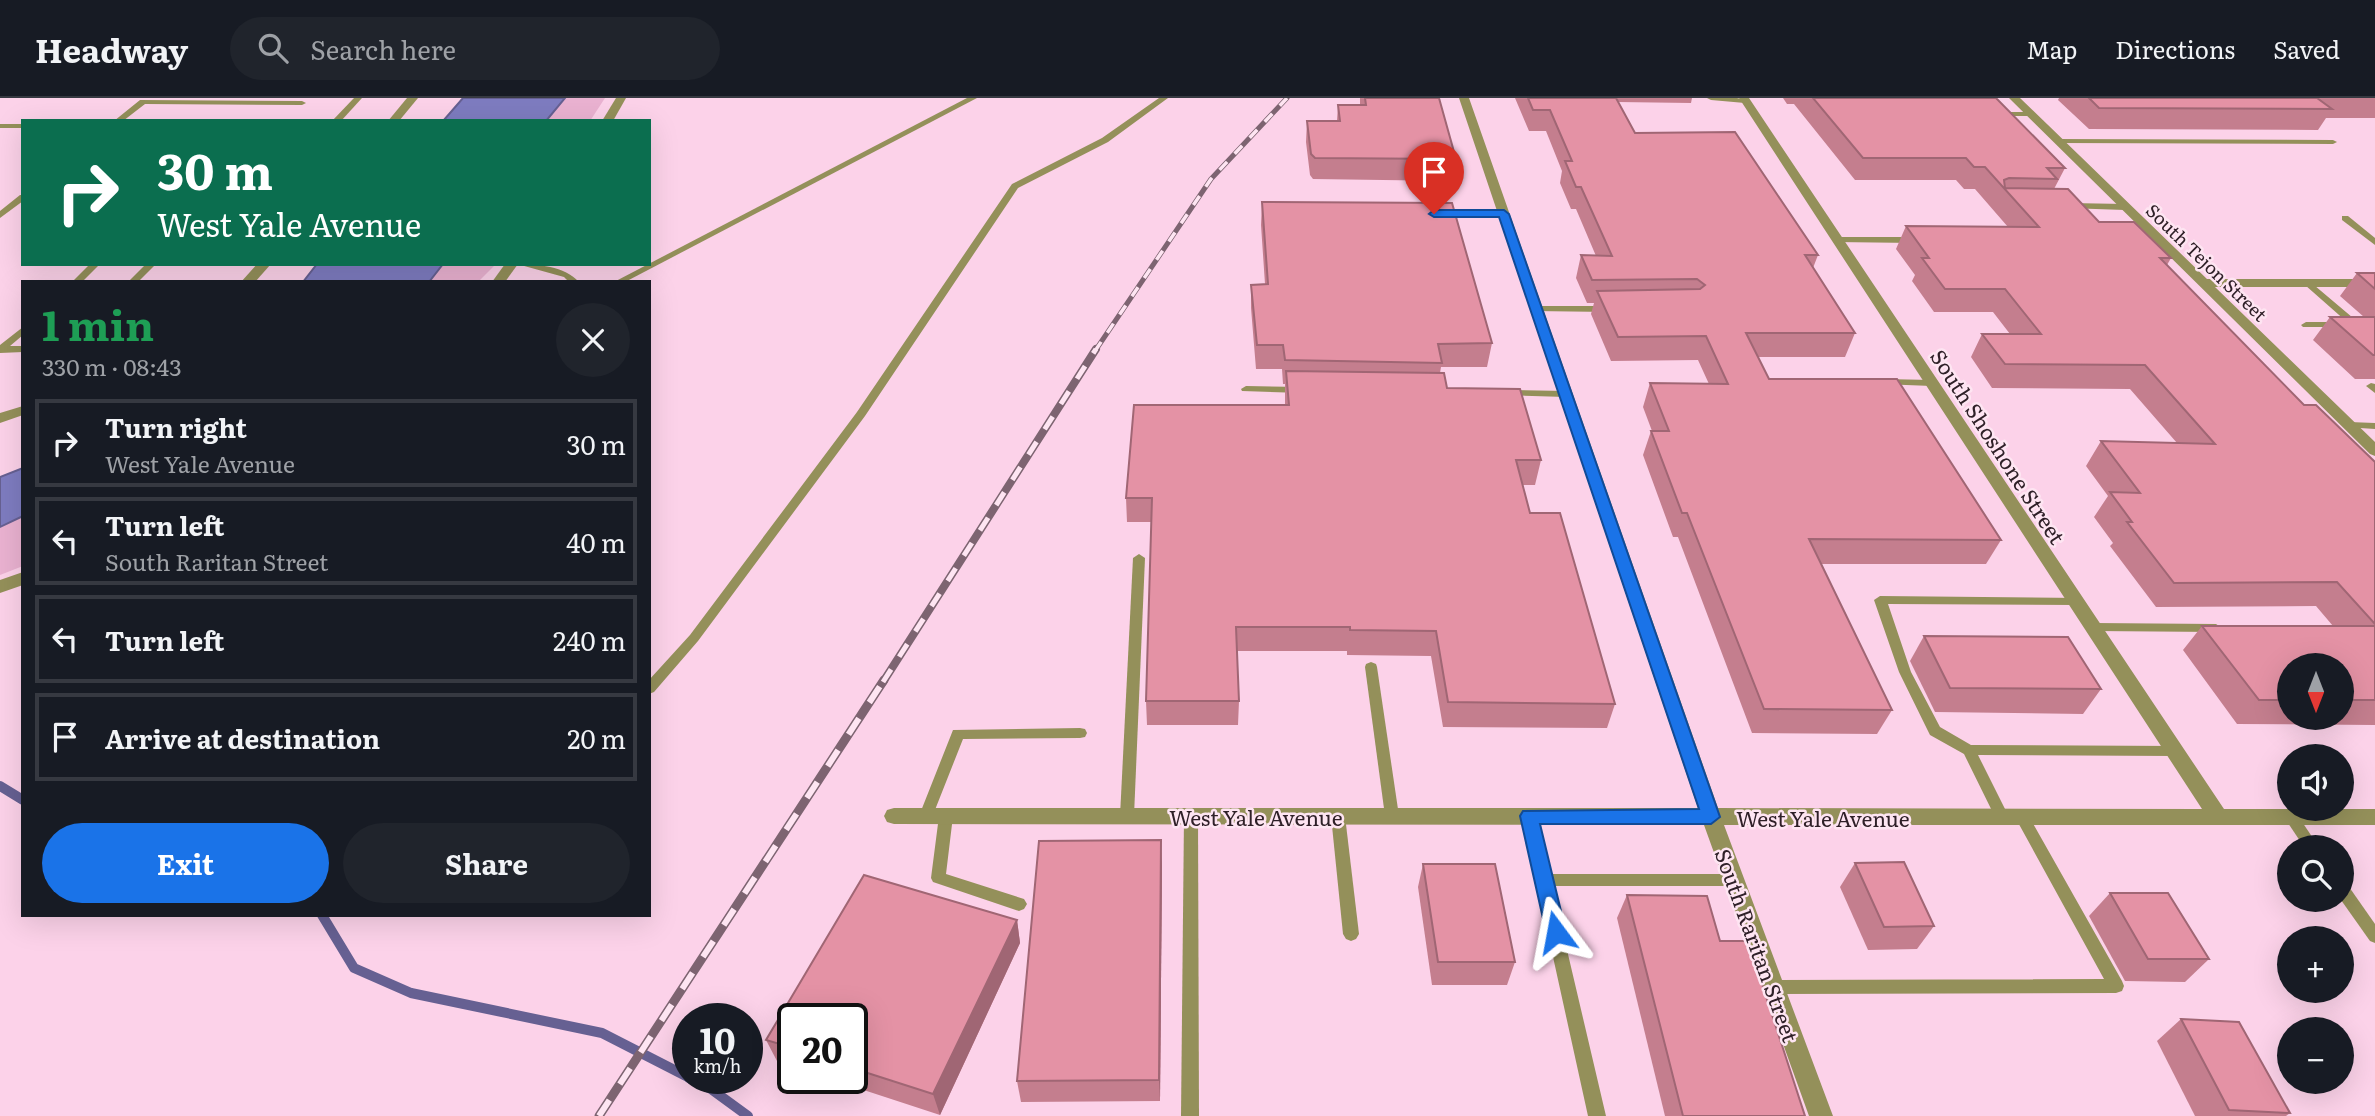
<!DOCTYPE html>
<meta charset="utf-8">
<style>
body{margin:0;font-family:Literata,serif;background:#20242c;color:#f1f3f6;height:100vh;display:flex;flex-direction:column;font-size:26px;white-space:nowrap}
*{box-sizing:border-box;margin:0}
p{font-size:23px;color:#9ea1a6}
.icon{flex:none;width:38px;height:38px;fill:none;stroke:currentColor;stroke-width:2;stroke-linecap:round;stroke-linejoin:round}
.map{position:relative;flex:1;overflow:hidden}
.panel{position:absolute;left:21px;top:182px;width:630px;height:637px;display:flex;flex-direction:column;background:#171b24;border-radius:0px;box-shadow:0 7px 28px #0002}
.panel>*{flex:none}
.top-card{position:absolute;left:21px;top:21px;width:630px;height:147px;border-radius:0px;box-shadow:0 7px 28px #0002;background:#0b6e4f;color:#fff;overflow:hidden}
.needle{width:46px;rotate:180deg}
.fabs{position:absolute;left:2277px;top:555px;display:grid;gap:14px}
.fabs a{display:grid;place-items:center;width:77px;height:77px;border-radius:50%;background:#171b24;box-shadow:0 7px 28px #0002;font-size:35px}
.speed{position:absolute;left:672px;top:905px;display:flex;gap:14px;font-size:35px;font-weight:700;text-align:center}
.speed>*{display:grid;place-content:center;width:91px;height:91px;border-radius:50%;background:#171b24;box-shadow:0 7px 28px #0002;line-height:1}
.speed small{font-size:18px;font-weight:400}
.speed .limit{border:4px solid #111;border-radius:10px;background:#fff;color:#111}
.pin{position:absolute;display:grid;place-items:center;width:60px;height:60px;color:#fff;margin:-72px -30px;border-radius:50% 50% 50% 0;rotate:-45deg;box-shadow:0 0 7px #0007}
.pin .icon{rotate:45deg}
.me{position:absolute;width:77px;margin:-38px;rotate:347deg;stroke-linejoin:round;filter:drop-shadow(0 0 5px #0008)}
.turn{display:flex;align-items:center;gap:24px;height:147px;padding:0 21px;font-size:32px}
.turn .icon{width:91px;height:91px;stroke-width:2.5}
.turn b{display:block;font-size:49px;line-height:60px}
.round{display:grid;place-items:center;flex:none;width:74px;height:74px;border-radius:37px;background:#20242c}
.headline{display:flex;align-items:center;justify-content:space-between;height:119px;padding:0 21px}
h1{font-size:42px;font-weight:700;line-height:52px;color:#1e9e55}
.button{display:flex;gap:14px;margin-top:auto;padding:14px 21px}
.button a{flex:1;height:80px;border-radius:42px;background:#1a73e8;color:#fff;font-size:28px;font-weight:700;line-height:80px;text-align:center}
.button a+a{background:#20242c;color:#f1f3f6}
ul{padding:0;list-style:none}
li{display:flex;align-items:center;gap:21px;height:88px;margin:0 14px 10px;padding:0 7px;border:4px solid #363941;border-radius:0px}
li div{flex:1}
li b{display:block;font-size:26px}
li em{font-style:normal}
header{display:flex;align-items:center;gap:42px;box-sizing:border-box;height:98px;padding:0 35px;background:#171b24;border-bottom:2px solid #363941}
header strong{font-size:33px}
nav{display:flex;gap:38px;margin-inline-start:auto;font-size:24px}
.search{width:490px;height:63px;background:#20242c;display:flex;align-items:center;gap:18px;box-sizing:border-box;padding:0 24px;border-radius:38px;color:#9ea1a6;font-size:26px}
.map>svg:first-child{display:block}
.green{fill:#eab2d1}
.water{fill:#7e7cc0;stroke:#666092;stroke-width:2}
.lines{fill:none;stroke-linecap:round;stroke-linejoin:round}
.stream{stroke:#666092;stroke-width:10}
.service{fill:#94905a;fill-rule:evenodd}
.minor{fill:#94905a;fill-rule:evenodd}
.tertiary{fill:#94905a;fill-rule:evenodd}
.rail-far2-casing{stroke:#7d6471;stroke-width:5}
.rail-far1-casing{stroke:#7d6471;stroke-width:8}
.rail-casing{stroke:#7d6471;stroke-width:9}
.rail-far2{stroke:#fee5f2;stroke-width:3.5;stroke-dasharray:11;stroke-linecap:butt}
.rail-far1{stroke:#fee5f2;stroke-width:5;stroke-dasharray:15;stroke-linecap:butt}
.rail{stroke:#fee5f2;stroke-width:6;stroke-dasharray:19;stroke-linecap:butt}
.wall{fill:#c47e8e;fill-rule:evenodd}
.shaded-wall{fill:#a06674}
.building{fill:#e492a5;stroke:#a06674;stroke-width:2}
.route{fill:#1a73e8;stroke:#114b97;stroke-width:2}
.labels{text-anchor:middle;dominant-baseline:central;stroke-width:5;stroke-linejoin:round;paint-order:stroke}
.far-street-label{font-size:18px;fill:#2f2028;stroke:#fee5f2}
.street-label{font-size:21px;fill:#2f2028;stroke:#fee5f2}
</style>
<header>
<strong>Headway</strong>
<div class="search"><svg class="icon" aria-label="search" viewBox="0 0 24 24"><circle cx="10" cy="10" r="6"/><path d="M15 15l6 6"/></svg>Search here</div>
<nav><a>Map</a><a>Directions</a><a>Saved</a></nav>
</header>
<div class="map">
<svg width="2375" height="1018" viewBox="0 0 2375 1018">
<rect width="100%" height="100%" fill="#fcd2e9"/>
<g class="green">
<path d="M565,0h40l-15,23h-44z"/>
<path d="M443,166h53l-18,18h-49z"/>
<path d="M23,418v50l-23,9v-48z"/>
</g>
<g class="water">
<path d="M463,0h102l-19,23h-103z"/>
<path d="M317,166h126l-14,18h-126z"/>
<path d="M23,370v48l-23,11v-50z"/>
</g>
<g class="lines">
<g class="stream">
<path d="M0,688l23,14"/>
<path d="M322,817l32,53 57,25 191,40 86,44"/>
<path d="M689,980l22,11 37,27"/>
</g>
<g class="service">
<path d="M354,0h8l-21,23h-9z"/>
<path d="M967,0h10l-352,184h-11z"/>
<path d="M1159,0h9l-60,44 -90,46 -153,228 -167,225 -44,51 -5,2v-14l41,-45 167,-223 155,-228 90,-46z"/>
<path d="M1707,0h30l12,3 -4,2 -34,-3z"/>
<path d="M140,2l162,1 4,2 -4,2 -157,-1 -22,17h-9z"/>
<path d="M1994,14h36l4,2 -4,2h-36z"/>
<rect x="0" y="26" width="23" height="4"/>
<path d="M2055,41l278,1 4,2 -4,2 -275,-1 -4,-2z"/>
<path d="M20,97h3v6l-23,17v-7z"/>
<path d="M2069,105l56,1 4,3 -4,3 -59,-2v-4z"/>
<path d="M1441,113h63l4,3 -4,3 -66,-1 -1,-2z"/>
<path d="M2342,118h6l27,22v7l-33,-25z"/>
<path d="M1838,139h77l4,3 -4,3 -80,-1 -1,-2z"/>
<path d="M90,166h10l-18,18h-10z"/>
<path d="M146,166h10l-18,18h-10z"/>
<path d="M517,166c20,0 48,2 62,18h-10l-5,-5z"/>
<path d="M2308,182l51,43v4h-56l-2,-2 5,-3h41l-42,-37v-4z"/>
<path d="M1536,208h73l5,3 -5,3 -76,-1v-4z"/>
<path d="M23,229v8l-13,11h13v6l-23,1v-8z"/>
<path d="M1884,281l48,1 5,3 -5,3 -52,-2v-4z"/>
<path d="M2371,285l4,1v9l-9,-7z"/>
<path d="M1246,288l56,1 5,3 -5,3 -60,-2 -1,-2z"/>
<path d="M1505,292l61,1 5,3 -5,3 -65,-2 -1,-2z"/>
<path d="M2349,324l26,1v6l-30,-2 -1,-2 1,-2z"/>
<path d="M1139,456l6,4 -11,258 -2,4 -5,2 -5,-2 -2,-4 13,-258z"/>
<path d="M1880,498l200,2 2,3 -6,4 -188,-1 23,68 29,55 31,18 204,1 5,1 2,4 -2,4 -5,1 -197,-1 31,62 -2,4 -5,2 -5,-2 -33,-67 -34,-19 -2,-4 -29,-59 -25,-72z"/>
<path d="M2094,525l122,1 6,4 -6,4 -122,-1 -6,-4z"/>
<path d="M1371,564l5,2 1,3 22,149 -2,4 -5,2 -5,-2 -2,-4 -20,-149 1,-3z"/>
<path d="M1080,630l5,1 2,4 -2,4 -5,1 -117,1 -32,81 -5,2 -5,-2 -2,-4 34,-86z"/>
<path d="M946,712l5,2 2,4 -7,58 78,25 3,5 -3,5 -5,2 -86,-29 -2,-4 8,-62 2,-4z"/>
<path d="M1191,712l5,2 2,4 1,300h-18l3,-300 2,-4z"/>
<path d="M1338,712l5,2 2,4 14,118 -3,5 -5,2 -5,-2 -3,-5 -12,-118 2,-4z"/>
<path d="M1529,712l5,2 2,4 13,58h186l5,2 2,4 -2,4 -5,2h-183l54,230h-18l-66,-300 2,-4z"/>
<path d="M2022,713l5,2 95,168 2,5 -2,5 -6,2 -342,1 -6,-2 -2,-5 2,-5 6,-2 330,-1 -89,-162 2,-4z"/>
<path d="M2291,713l5,2 23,34h-15l-20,-30 2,-4z"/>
<path d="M2342,785l5,1 28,40v19l-5,-2 -29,-41z"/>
</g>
<g class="minor">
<path d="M407,0h11l-19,23h-11z"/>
<path d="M1459,0h10l249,710 484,1 -463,-711h10l475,711h151v16h-651l109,291h-24l-105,-291 -810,-1 -7,-2 -3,-6 3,-6 7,-2h804z"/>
<path d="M2009,0h11l187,181h168v8h-160l160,155v14l-5,-2z"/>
<path d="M257,166h14l-16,18h-14z"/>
<path d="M23,308v9l-23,8v-10z"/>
</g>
<g class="tertiary">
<path d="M616,0h10l-13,23h-11z"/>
<path d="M505,166h13l-13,18h-13z"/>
<path d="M23,474v13l-23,8v-13z"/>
</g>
<g class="rail-far2-casing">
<path id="rail-far2" d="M1095,253l116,-172 76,-81"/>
</g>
<g class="rail-far1-casing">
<path id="rail-far1" d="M883,584l213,-333"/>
</g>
<g class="rail-casing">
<path id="rail" d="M599,1018l285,-436"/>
</g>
<use href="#rail-far2" class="rail-far2"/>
<use href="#rail-far1" class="rail-far1"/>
<use href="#rail" class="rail"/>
</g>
<g class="wall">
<path d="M1360,0h79l17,61 -3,22 -140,-2 -3,-4 -4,-33 1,-21h30l1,-16h22z"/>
<path d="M1515,0h177l-1,5 -73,-1 17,31 183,122 -5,13 42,65 -10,24h-88l12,22 232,161 -15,24h-165l71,146 -15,24 -125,-1 -74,-196h-5l-30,-82 8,-24h1l-9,-24 7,-24 59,1 -11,-24 -87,1 -20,-47 3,-11h-7l-11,-25 5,-23 15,1 -20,-47h-5l-11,-26 2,-12 -16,-40h-17z"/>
<path d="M1783,0h213l69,70 -11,21 45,33 72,36 -4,7 137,140 71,57v263l-138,-1 -54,-74 19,-24h131l-17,-20 -160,1 -46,-61 3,-3 -19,-26 14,-21 -22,-30 15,-25 76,2 -47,-54 -138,-1 -21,-31 11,-23h28l-17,-22h-59l-22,-31 3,-6 -19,-26 10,-23 102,1 -33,-38h-11l-8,-9h-101l-61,-76h-7zM2289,567h53v53h-53z"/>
<path d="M2059,0h316v20h-49l-8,12 -229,-1 -31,-29z"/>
<path d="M1262,104l230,141 -5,24h-46l-1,6 7,15 94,72 -6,25h-12l7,28 85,191 -8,24 -164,-1 -12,-71 -84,-1v-4h-110l2,50 -1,24h-91l-1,-24 6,-179h-25l-1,-24 159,-93v-21h-2l-1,-15h-26l-5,-61v-23l14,-1 -4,-59z"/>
<path d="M2357,175h18v106h-20l-42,-39 17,-23h34l-24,-21z"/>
<path d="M1924,538l177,53 -18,25 -148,-2 -25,-51z"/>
<path d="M1855,765l79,63 -17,23 -49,1 -28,-63z"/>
<path d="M1162,766l-2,237 -139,1 -4,-21z"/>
<path d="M1423,766l92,98 -8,23h-75l-14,-98z"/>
<path d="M864,777l153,45 3,23 -80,172 -113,-37h25v-60h-59v49l-16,-6 -11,-21z"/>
<path d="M2110,795l99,66 -24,23 -60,-1 -36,-65z"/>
<path d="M1627,797l93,46 85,175h-140l-48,-198z"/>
<path d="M2181,921l109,94 -4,3h-91l-38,-75z"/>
</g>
<g class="shaded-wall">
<path d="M1161,742l1,24 -2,237 -1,-21z"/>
<path d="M1017,822l3,23 -80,172 -7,-21z"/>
</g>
<g class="building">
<path d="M1365,0h74l17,61 -141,-1 -4,-4 -4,-33h33l-2,-16h28z"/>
<path d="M1528,0h88l19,35 100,-1 83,123h-13l50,78h-109l23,46h128l104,161 -192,-1 83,171 -128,-1 -77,-196h-5l-31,-82h18l-19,-48 78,1 -22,-48 -88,1 -21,-46 103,-2 5,-4 -8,-6 -105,1 -11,-25 31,1 -31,-69h-5l-11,-26h7l-22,-51h-17z"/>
<path d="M1813,0h183l69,70h-18l10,11 -48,-1 -5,2 1,8 63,1 31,33h35l37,36h-11l144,147h12l59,57v162l-38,-42 -163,1 -47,-61h5l-22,-30 30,1 -39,-52 114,3 -70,-79 -140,-1 -23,-30h59l-36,-45h-60l-23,-31h7l-23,-32 133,1 -54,-60h-11l-8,-9h-103z"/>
<path d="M2089,0h228l15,11 -233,-1z"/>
<path d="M1262,104l190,1 40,140 -54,1 4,19 -157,-3 -2,-15h-26l-6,-60 17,-1z"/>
<path d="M2357,175h18v16z"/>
<path d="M2330,219h45v38h-2z"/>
<path d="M1286,273l158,2 3,15 73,1 21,71h-25l14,53h30l55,191 -167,-2 -12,-71 -86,-1v-3h-114l3,74h-93l6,-203h-26l8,-93h155z"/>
<path d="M2202,528h173v74h-33v-35h-53v35h-30z"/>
<path d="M1924,538l144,1 33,52 -151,-1z"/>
<path d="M1161,742l-2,240 -142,1 22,-240z"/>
<path d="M1904,764l30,64 -50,1 -29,-64z"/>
<path d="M1423,766h72l20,98h-77z"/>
<path d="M864,777l153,45 -84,174 -81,-26v-50h-59v30l-27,-8z"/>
<path d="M2110,795h58l41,66h-61z"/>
<path d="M1627,797l80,1 13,45h28l57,175h-122z"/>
<path d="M2181,921l58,3 51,91 -61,-3z"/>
</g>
<path class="route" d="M1504,112l5,4 211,603 -9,7h-171l26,108 -3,7 -7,2 -7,-2 -3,-7 -26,-116 3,-5 176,-2 -200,-592h-65l-5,-3 5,-4z"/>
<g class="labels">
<g class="far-street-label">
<text transform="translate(2207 164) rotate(44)">South Tejon Street</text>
</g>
<g class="street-label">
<text transform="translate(1999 348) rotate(57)">South Shoshone Street</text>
<text x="1256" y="718">West Yale Avenue</text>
<text x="1823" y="719">West Yale Avenue</text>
<text transform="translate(1758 847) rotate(70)">South Raritan Street</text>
</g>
</g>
</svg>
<div class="fabs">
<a><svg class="needle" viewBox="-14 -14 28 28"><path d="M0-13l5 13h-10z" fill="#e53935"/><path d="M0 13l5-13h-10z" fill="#9ea1a6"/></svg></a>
<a><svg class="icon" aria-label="sound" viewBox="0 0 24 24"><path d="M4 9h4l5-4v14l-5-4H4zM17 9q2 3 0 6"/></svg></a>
<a><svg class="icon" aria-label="search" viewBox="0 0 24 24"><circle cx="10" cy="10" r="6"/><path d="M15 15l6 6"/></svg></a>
<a>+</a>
<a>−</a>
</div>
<div class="speed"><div>10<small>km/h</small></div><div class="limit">20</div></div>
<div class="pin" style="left:1434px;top:116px;background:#d93025"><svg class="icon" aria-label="arrive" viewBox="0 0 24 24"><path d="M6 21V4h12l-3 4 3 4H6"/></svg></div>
<svg class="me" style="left:1556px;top:834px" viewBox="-20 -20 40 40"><path d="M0-17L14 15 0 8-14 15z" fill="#1a73e8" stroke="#fff" stroke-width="4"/></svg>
<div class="top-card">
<div class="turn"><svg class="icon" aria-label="right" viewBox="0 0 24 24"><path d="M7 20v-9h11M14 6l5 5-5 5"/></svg><div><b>30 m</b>West Yale Avenue</div></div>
</div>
<section class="panel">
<div class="headline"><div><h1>1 min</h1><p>330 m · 08:43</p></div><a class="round"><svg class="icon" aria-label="close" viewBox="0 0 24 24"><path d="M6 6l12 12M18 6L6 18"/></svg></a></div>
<ul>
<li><svg class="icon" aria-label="right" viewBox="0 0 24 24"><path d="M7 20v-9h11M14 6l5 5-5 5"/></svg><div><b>Turn right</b><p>West Yale Avenue</p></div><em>30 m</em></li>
<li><svg class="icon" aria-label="left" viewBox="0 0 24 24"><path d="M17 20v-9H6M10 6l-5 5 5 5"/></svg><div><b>Turn left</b><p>South Raritan Street</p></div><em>40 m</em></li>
<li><svg class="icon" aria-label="left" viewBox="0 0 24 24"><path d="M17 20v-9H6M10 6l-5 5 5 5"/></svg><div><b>Turn left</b></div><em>240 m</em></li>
<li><svg class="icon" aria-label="arrive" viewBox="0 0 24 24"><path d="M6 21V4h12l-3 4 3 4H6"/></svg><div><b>Arrive at destination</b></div><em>20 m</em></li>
</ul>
<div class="button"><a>Exit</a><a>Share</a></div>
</section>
</div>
